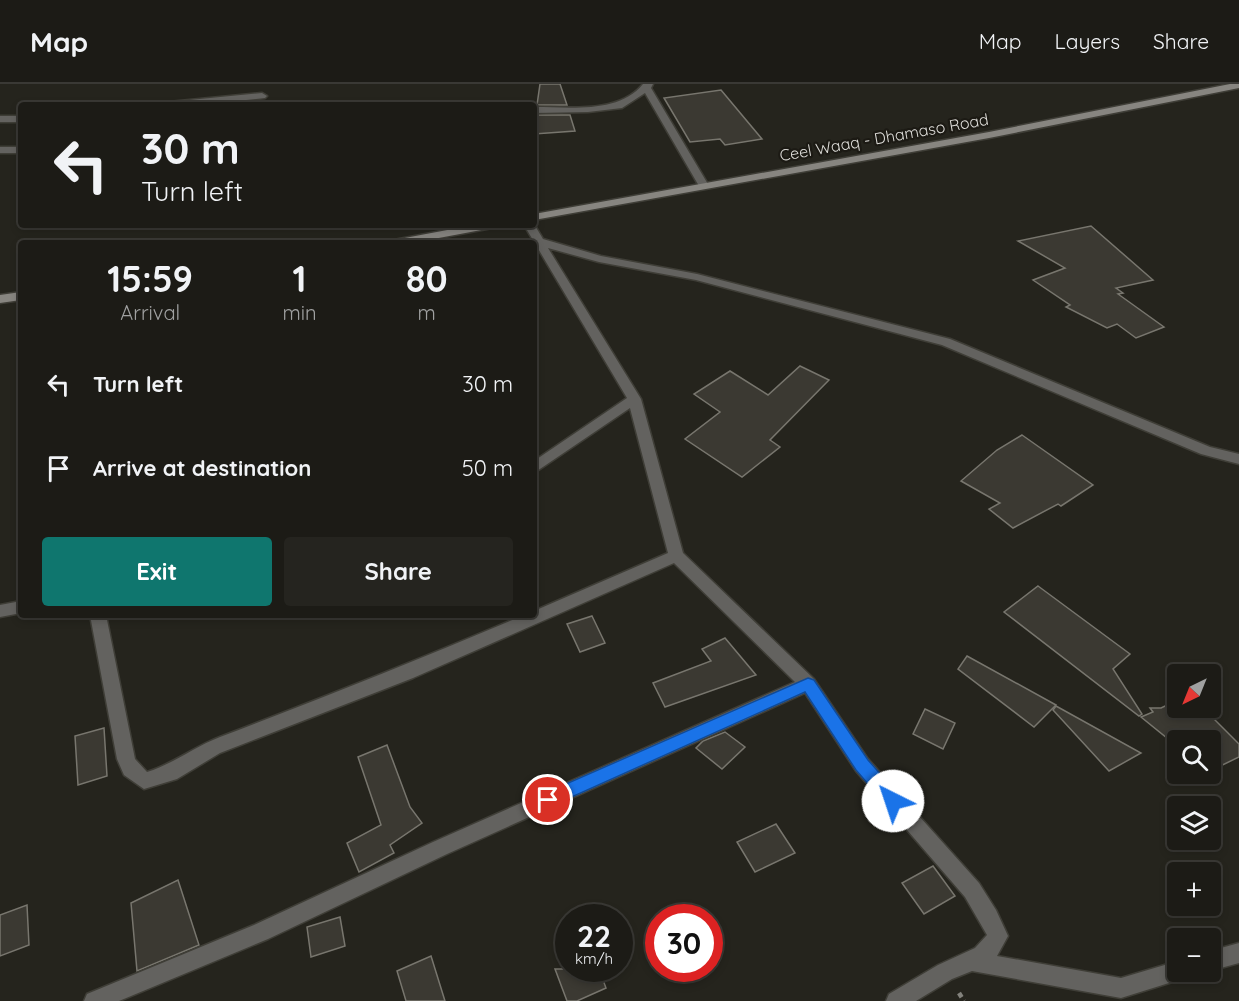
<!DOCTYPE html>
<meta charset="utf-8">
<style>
body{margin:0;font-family:Quicksand,sans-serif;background:#25241f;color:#f1f3f6;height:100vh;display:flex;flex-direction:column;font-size:22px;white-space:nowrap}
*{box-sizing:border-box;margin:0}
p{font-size:20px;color:#a0a1a1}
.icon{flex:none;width:33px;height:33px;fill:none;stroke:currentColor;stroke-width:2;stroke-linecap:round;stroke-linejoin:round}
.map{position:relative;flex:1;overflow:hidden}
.drawer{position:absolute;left:18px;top:156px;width:519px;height:378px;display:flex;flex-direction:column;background:#1c1b16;border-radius:6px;box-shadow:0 3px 9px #0003,0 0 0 2px #3a3935}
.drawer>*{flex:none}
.top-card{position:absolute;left:18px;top:18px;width:519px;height:126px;border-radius:6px;box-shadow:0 3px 9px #0003,0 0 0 2px #3a3935;background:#1c1b16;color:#f1f3f6;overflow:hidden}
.needle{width:39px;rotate:223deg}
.buttons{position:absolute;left:1167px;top:580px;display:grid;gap:12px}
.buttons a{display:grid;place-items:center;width:54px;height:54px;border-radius:6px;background:#1c1b16;box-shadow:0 3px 9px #0003,0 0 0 2px #3a3935;font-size:30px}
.speed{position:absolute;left:555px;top:820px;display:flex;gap:12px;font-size:30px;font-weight:700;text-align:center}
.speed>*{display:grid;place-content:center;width:78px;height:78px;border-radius:50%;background:#1c1b16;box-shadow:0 3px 9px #0003,0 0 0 2px #3a3935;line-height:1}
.speed small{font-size:15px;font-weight:400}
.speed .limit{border:9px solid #d22;background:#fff;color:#111}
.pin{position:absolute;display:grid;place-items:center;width:51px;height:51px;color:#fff;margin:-26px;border:3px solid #fff;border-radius:50%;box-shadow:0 2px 6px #0007}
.me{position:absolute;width:66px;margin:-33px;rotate:319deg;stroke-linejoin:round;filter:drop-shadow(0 0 4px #0008)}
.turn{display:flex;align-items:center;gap:21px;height:126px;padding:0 24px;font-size:27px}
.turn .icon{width:78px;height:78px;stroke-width:2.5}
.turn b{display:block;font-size:42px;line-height:51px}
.eta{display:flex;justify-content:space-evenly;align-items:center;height:102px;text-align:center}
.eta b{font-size:36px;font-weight:800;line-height:42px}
.button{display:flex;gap:12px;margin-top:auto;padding:12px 24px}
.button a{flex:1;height:69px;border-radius:6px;background:#0f766e;color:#fff;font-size:24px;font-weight:800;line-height:69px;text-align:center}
.button a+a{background:#25241f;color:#f1f3f6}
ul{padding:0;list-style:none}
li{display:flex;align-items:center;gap:18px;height:84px;padding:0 24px}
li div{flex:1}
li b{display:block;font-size:22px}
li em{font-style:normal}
header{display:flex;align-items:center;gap:36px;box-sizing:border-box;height:84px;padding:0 30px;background:#1c1b16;border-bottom:2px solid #3a3935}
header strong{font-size:28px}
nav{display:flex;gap:33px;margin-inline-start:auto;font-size:21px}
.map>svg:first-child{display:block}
.building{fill:#3b3932;stroke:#78766e;stroke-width:1.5}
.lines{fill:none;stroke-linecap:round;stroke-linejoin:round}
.minor-casing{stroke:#3f3e37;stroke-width:3}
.secondary-casing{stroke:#3f3e37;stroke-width:3}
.path{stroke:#83827c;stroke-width:4.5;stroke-dasharray:5 4;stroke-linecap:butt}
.minor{fill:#63625f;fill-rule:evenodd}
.secondary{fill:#878580;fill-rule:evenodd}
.route{fill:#1a73e8;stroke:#114b97;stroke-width:1.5}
.labels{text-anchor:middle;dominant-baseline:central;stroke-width:4.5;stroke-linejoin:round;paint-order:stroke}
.far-street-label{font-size:16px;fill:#dfdeda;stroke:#1c1a14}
</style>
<header>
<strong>Map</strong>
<nav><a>Map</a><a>Layers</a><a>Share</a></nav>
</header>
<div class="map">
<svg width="1239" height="917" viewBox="0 0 1239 917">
<rect width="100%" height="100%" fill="#25241d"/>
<g class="building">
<path d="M540,0h20l7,21h-30z"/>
<path d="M721,6l41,49 -37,6 -5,-6 -30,3 -26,-44z"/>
<path d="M535,31h35l5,16 -41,3z"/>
<path d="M1091,142l62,54 -37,8 7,5 -5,1 46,33 -28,11 -19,-14 -10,4 -41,-21 4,-2 -37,-25 32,-12 -47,-27z"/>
<path d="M800,282l29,14 -59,60 10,7 -38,30 -57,-38 35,-27 -26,-18 36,-23 38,24z"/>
<path d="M1022,351l71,50 -32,21 -3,-2 -45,24 -24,-19 11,-6 -39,-22 36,-31z"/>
<path d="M1038,502l92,68 -17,15 29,45 -3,2 -135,-104z"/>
<path d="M592,532l13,27 -25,9 -13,-28z"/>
<path d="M725,554l31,37 -91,32 -12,-24 58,-22 -9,-12z"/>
<path d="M967,572l89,49 -22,22 -76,-58z"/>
<path d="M1178,616v8h42l-11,6 30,30v13l-29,14v-30h-29l-7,-7 -7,4 -26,-21 12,-5 -3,-4h11z"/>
<path d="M1056,622l85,47 -32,18 -56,-61z"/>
<path d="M925,625l30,14 -12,26 -30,-15z"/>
<path d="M104,644l3,48 -29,9 -3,-49z"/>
<path d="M725,648l20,15 -23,22 -26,-21 7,-7z"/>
<path d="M387,661l23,62 12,16 -32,22 4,8 -35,19 -12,-29 34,-18 -23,-68z"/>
<path d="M776,740l19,29 -40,19 -18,-30z"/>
<path d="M933,782l22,30 -31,18 -22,-31z"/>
<path d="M178,796l21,65 -62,26 -6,-68z"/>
<path d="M27,821l2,40 -29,11v-41z"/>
<path d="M340,833l5,29 -34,11 -4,-30z"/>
<path d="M431,872l14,45h-39l-9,-30z"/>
<path d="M555,885h44l7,19 -29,13h-10z"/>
</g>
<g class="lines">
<g class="minor-casing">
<g id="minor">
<path d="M643,0h10l-2,4 58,98 -1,2 -9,-2 -54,-93 -23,15 -34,4 -54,1v-6c35,0 85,7 109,-23z"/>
<path d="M262,9l5,3 -2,2 -67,7h-34l5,-3z"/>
<rect x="0" y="32" width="21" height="6"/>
<rect x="0" y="63" width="21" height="6"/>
<path d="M534,140l9,15 58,17 96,18 253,65 260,108 29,7v10l-38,-10 -259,-109 -246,-65 -97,-18 -51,-14 93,151 42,154 131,126 54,80 111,124 17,27 12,26 -11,20 124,22 57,-17v11h10l-3,6 -64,20 -149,-27 -20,8 -36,22h-30l3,-7 49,-29 37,-17 12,-13 -22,-38 -109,-126 -51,-78 -358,161 -179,85 -149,62h-35l3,-7 167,-69 179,-83 362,-160 -121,-119 -261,115 -193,75 -43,26 -33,10 -20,-14 -7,-16 -27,-144h16l29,144 12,13c26,-8 47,-25 73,-35 102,-39 204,-79 304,-122h10v-4l134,-58 -38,-145 -96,65v-12l93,-63 -103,-173z"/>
<path d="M21,517v12l-21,4v-12z"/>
<path d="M1239,859v20l-29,8v-20z"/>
</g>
</g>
<g class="secondary-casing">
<g id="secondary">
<path d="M1230,0h9v4l-250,50 -455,82v-6l455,-82z"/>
<path d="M474,141h23l-5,3 -80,15h-24l6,-3z"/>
<path d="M21,208v8l-21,3v-8z"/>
</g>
</g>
<path class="path" d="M959,909l5,8"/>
<use href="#minor" class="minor"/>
<use href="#secondary" class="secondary"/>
</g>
<path class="route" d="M808,594l6,2 54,80 31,35 3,6 -3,5 -6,2 -6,-2 -31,-36 -51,-78 -251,113 -6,2 -5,-2 -3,-5 3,-6z"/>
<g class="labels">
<g class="far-street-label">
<text transform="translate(884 53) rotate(-10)">Ceel Waaq - Dhamaso Road</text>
</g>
</g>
</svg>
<div class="buttons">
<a><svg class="needle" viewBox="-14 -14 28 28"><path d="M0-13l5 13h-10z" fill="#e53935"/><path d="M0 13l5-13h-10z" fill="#a0a1a1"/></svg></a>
<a><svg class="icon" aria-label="search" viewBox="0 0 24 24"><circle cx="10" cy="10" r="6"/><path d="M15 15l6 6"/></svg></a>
<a><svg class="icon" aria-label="layers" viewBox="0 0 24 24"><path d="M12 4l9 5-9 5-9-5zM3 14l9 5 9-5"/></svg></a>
<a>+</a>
<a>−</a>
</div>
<div class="speed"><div>22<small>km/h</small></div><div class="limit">30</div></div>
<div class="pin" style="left:548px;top:716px;background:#d93025"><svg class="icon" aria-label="arrive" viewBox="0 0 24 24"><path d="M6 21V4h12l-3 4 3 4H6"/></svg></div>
<svg class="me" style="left:893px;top:717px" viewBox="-20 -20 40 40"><circle r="19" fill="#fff"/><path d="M0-13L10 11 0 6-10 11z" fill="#1a73e8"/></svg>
<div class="top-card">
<div class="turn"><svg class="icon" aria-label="left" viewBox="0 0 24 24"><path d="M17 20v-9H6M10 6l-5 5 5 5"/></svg><div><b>30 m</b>Turn left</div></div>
</div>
<section class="drawer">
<div class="eta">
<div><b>15:59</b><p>Arrival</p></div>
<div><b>1</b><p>min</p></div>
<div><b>80</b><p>m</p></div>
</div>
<ul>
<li><svg class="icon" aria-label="left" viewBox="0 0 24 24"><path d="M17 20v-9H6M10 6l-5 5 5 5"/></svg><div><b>Turn left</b></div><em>30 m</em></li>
<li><svg class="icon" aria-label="arrive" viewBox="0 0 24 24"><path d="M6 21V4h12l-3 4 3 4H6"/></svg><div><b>Arrive at destination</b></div><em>50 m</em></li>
</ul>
<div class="button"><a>Exit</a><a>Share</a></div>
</section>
</div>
